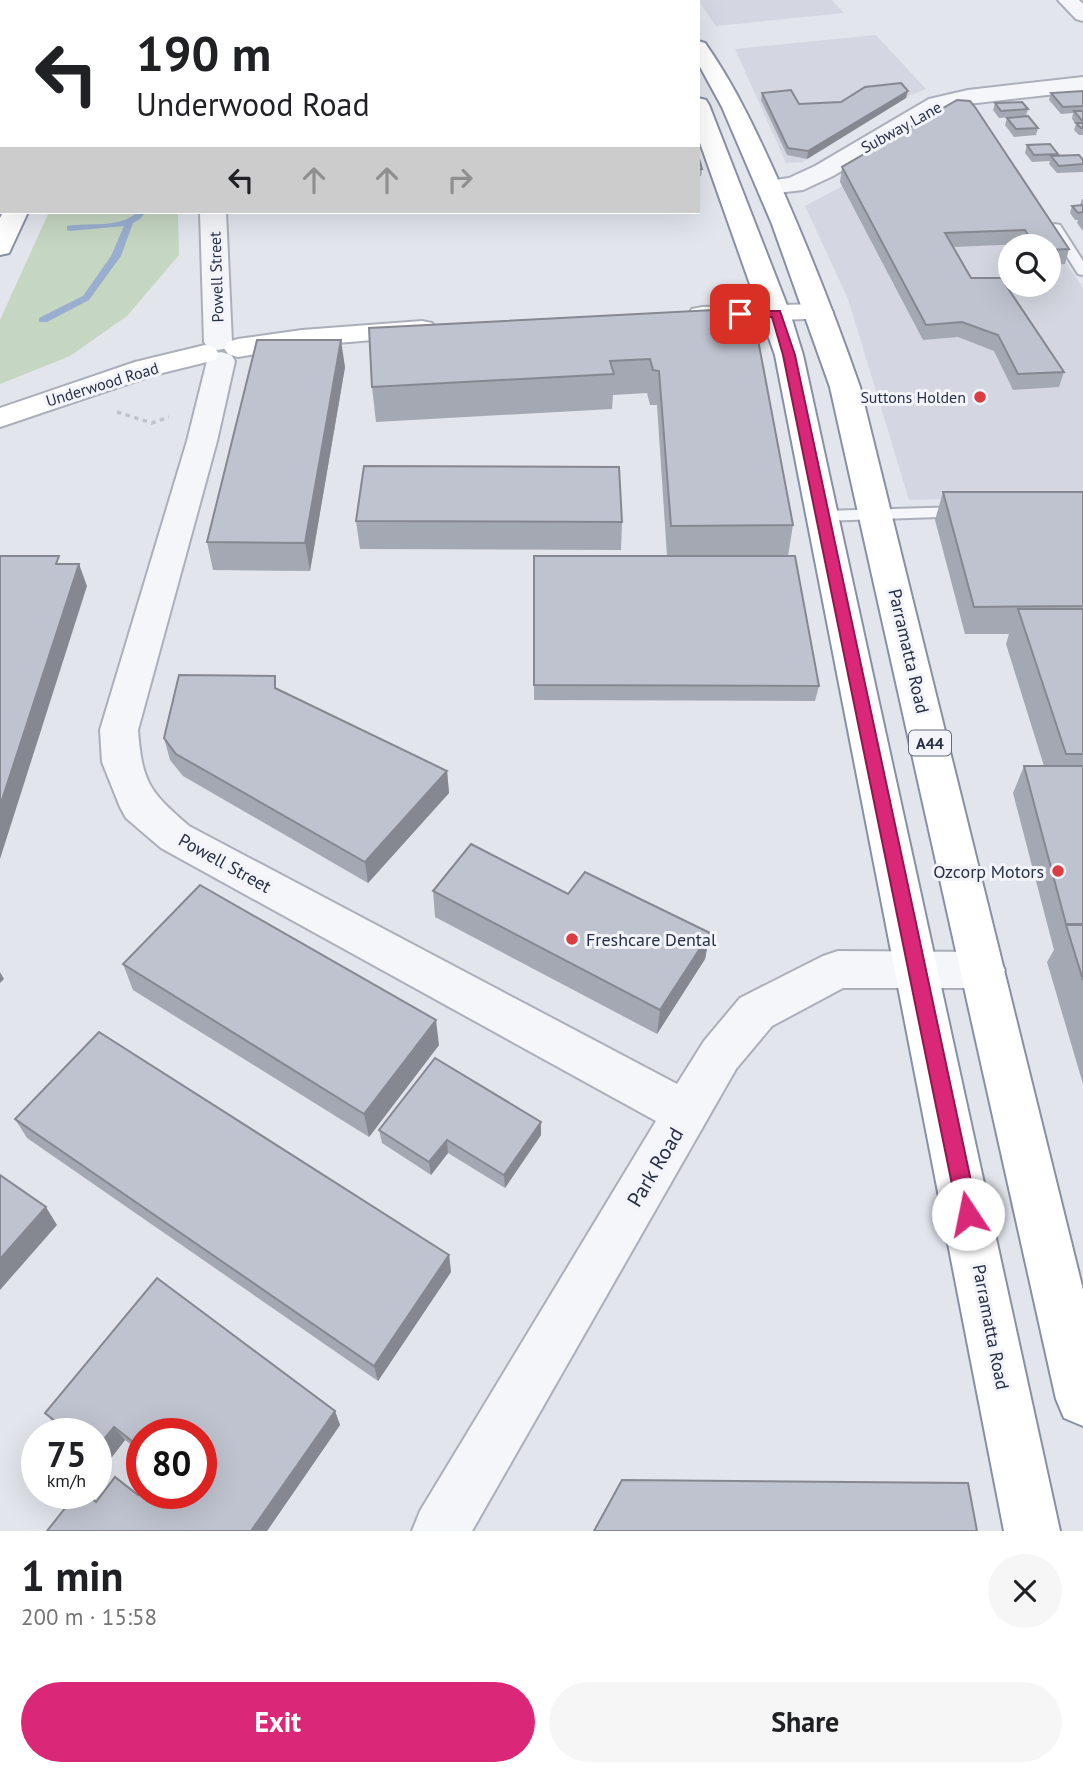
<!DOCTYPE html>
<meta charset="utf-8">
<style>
body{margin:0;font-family:"PT Sans",sans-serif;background:#f6f6f6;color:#202124;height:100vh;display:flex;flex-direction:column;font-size:26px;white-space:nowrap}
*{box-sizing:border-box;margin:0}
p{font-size:23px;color:#757577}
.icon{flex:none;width:38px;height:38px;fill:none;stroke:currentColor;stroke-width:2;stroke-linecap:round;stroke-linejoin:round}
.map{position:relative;height:1531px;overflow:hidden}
.side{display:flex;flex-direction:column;background:#fff;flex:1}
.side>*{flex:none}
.banner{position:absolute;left:0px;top:0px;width:700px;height:214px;box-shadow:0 7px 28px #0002;background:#fff;color:#202124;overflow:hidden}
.tools{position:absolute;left:998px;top:234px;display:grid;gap:14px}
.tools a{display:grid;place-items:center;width:63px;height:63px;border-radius:50%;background:#fff;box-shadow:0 7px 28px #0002;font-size:35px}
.speed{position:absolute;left:21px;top:1418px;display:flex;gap:14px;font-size:35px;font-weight:700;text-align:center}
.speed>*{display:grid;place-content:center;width:91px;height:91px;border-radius:50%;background:#fff;box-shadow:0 7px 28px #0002;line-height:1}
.speed small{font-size:18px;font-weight:400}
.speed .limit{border:10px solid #d22;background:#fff;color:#111}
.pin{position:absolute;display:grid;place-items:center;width:60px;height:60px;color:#fff;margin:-30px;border-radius:14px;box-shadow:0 4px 10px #0006}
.me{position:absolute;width:77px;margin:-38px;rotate:349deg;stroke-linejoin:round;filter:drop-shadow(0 0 5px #0008)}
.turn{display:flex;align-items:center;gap:24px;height:147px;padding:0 21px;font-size:32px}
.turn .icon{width:91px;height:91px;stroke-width:2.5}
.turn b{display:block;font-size:49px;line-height:60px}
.lanes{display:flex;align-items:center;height:66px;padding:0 21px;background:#0003;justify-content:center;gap:35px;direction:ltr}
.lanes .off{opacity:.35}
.round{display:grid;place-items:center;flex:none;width:74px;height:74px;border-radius:37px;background:#f6f6f6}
.summary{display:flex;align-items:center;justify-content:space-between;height:119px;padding:0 21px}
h1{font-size:42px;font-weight:700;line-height:52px}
.action{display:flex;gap:14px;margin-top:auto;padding:14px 21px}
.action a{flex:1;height:80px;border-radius:42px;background:#db2777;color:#fff;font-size:28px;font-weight:700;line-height:80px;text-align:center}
.action a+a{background:#f6f6f6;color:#202124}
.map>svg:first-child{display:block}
.built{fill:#d4d7e1;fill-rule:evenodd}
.green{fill:#c5d6c2}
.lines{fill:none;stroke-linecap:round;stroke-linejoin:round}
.stream{fill:#9aaecf;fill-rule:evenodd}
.service-casing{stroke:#aaafba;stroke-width:4}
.minor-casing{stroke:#aaafba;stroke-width:4}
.tertiary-casing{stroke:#aaafba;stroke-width:4}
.secondary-casing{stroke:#aaafba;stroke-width:4}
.trunk-casing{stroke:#8890a4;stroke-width:4}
.motorway-casing{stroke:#8890a4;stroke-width:4}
.path{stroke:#c0c3ca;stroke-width:3.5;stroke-dasharray:4.5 4.5;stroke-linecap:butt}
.service{fill:#f5f6f9;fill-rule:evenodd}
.minor{fill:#f5f6f9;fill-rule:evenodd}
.tertiary{fill:#f5f6f9;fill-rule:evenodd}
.secondary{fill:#fff;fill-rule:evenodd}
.trunk{fill:#fff;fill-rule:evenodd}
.motorway{fill:#fff;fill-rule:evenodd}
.wall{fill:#a4a8b2}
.shaded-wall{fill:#868891}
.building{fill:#bfc3cf;stroke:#868891;stroke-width:2}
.route{fill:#db2777;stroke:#8e194d;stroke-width:2}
.poi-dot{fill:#db3d43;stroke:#f2f4f9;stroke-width:2.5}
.labels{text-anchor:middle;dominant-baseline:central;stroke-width:6;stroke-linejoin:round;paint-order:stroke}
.far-street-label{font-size:16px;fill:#283046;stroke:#f2f4f9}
.far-poi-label{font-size:16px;fill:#283046;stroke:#f2f4f9;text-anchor:end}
.shield{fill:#f2f4f9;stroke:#656b7c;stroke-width:2}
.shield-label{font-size:16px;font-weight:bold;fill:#283046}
.street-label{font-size:18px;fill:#283046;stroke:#f2f4f9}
.poi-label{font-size:18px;fill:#283046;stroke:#f2f4f9;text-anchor:end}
.near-street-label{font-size:21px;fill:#283046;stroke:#f2f4f9}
</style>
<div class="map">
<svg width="1083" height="1531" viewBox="0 0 1083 1531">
<rect width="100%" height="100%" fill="#e2e5ec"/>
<g class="built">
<path d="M698,0h134l12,13 -128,13z"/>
<path d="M876,35l50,54 -15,6 -108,67 -17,1 -51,-114z"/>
<path d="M970,123l113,165v207l-174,5 -61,-201 -43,-93 146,-78zM1010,247h38v38h-38z"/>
</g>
<path class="green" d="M49,212h129l1,43 -52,61 -57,40 -70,28v-64z"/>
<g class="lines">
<g class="stream">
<rect x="171" y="0" width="8" height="2"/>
<path d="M137,212h9l-6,7 -7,4 -12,33 -32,44 -42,22h-8v-4l44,-22 28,-40 13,-30 -54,5 -3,-1v-4c21,-4 54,3 70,-14z"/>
</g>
<g class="service-casing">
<g id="service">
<path d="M1055,224l5,1 23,36v14l-5,-1 -29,-46z"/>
<path d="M963,507l6,1 2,4 -2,4 -147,5 -8,-5 8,-5z"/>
</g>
</g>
<g class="minor-casing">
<g id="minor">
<rect x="196" y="0" width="20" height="2"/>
<path d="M200,212h26l6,130 -4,6 -10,2 -10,-2 -4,-6z"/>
<path d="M221,352l10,3 4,6 -18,80 -79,289c4,53 12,62 51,96l488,258 27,-43 36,-43 83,-42 15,-5 145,1 15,5 7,13 -7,13 -15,5h-140l-71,38 -36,43 -264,462h-60l8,-20 236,-390 -495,-273 -35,-30 -6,-11 -18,-45 -2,-32 87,-289 20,-80 4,-6z"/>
</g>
</g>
<g class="tertiary-casing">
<g id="tertiary">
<path d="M1058,0h21l4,4v17l-7,-2z"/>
<path d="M1083,77v14l-115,13 -23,5 -112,67 -30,14 -34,4 -9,-2 -3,-5 3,-5 29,-4 26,-12 114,-67 39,-9z"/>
</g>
</g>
<g class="secondary-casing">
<g id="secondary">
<path d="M819,304l10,2 4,6 -4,6 -127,5 -10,-2 -4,-6 4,-6 10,-2z"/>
<path d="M422,321l10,2 4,6 -4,6 -130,11 -64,11 -10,-3 -4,-6 4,-6 10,-3 64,-9z"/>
<path d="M205,345l10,3 4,6 -4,6 -61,15 -154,52v-19l135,-46z"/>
</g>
</g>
<g class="trunk-casing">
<g id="trunk">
<path d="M633,0h20l1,2h-20z"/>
<path d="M698,41l7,2c31,44 53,92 75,141 29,66 56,134 80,203l223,903v136l-19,-8 -8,-19 -226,-1012 -58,-163 -50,-117 -24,-44z"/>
<path d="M698,98l8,2 3,5 81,208 13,42 257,1176h-56l-229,-1176 -77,-218z"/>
</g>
</g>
<g class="motorway-casing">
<g id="motorway">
<rect x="57" y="0" width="20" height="2"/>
<path d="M122,0h20l-21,2z"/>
<path d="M0,144h2l-2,18z"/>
<path d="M3,212h25l-19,41 -9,2v-37z"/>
</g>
</g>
<path class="path" d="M117,412l35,11 17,-6"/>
<use href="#service" class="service"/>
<use href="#minor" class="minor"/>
<use href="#tertiary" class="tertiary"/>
<use href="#secondary" class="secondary"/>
<use href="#trunk" class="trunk"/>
<use href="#motorway" class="motorway"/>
</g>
<g class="wall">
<path d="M1083,91v44h-4l-5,-5 2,-6 -4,-5 1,-6 -12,1 -12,-14 2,-7z"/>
<path d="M762,93l37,11 107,-6 -99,61 -20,-4 -26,-55z"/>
<path d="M957,100l112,149 -4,15 -17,1v-18h-26l-1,-3 -68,3 18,31 93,94 -5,15 -46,3 -19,-39 -36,-14 -35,3 -83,-158 2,-15z"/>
<path d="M995,103l33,6 -2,7 -27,2 -6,-8z"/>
<path d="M1007,118l31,10 -2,7 -22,2 -9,-12z"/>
<path d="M1027,145l31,9 -1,2 26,4v12l-26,1 -8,-9 1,-3 -18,1 -7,-9z"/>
<path d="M698,155l4,14 -1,7h-3z"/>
<path d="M1082,199h1v32l-6,-8 1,-3h-3l-5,-7 2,-7 8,-1z"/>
<path d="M752,308l41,217 -5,31 31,130 -4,15 -281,-1v-144h133l-10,-151h-7l-3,-12 -34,2 -1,14 -236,13 -4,-35z"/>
<path d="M345,367l-35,204 -97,-1 -6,-28z"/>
<path d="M943,492h140v592l-36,-122 7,-12 -41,-157 11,-27h20l-38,-122 3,-10h-44l-30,-114z"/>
<path d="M356,521l266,1 -1,28 -261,-1z"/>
<path d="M278,689l169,82 2,22 -81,90 -185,-107 -13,-16 -6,-22z"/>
<path d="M433,891l135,3 142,39 -5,26 -48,75 -222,-117z"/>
<path d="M123,964l316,81 -70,92 -236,-147z"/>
<path d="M15,1119l434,136 2,17 -73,109 -351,-243z"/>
<path d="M379,1130l162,5 -36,53 -57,-35 -17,22 -49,-32z"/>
<path d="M335,1411l5,14 -73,106h-220l49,-29 105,-9 -59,-60v21l-17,-14 -20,26 -9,-7v-26h-31l-7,-6 -13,-14z"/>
</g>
<g class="shaded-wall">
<path d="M908,91l-2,7 -99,61 1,-8z"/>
<path d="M341,340l4,27 -35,204 -5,-28z"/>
<path d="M79,564l8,22 -87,273v-53z"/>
<path d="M447,771l2,22 -81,90 -3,-21z"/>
<path d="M710,933l-5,26 -48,75 3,-24z"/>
<path d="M0,972l4,7 -4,4z"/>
<path d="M436,1020l3,25 -70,92 -5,-23z"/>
<path d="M541,1122v13l-36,53 -1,-13z"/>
<path d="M447,1140l1,13 -17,22 -2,-13z"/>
<path d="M46,1207l11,18 -57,65v-31z"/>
<path d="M449,1255l2,17 -73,109 -4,-15z"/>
<path d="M335,1411l5,14 -73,106h-16z"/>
<path d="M114,1427l11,13 -20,26 -9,-10v-7z"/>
</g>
<g class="building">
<path d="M901,83l7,8 -100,60 -20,-3 -26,-55 29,-3 8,14 42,-2 24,-15z"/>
<path d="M1083,91v15l-20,1 -12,-14z"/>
<path d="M957,100l13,1 5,6 94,142 -21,1v-3h-12l-11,-17 -80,3 26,45h30l63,94 -46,2 -20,-39 -36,-13 -36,3 -84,-158z"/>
<path d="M1022,102l6,7 -27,2 -6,-8z"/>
<path d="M1074,111h9v11z"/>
<path d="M1028,116l10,12 -22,1 -9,-11z"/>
<path d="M1076,123h7v5h-2z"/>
<path d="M1050,144l8,10 -24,1 -7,-10z"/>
<path d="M698,155l4,14h-4z"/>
<path d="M1079,155l4,5v4l-24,2 -8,-10z"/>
<path d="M1083,205v7l-5,1 -6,-7z"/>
<path d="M752,308l41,217 -122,1 -12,-155 -6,-1 -3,-11 -40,2 4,13 -242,13 -3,-59z"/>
<path d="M257,340h84l-36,203 -98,-1z"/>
<path d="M364,466l255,1 3,55 -266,-1z"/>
<path d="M943,492h140v114l-109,1z"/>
<path d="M0,556h59l-3,8h23l-79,242z"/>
<path d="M534,556h261l24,130 -285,-1z"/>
<path d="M1018,609h65v145h-17z"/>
<path d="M179,675l96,1v12l172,83 -82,91 -189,-108 -12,-16z"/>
<path d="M1024,766h59v158h-17z"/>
<path d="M471,844l97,50 17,-22 125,61 -50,77 -227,-119z"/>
<path d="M200,885l236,135 -72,94 -241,-150z"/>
<path d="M1066,925h17v55z"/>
<path d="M99,1032l350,223 -75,111 -359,-247z"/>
<path d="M435,1058l106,64 -37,53 -57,-35 -18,22 -50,-32z"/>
<path d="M0,1175l46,32 -46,52z"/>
<path d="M157,1278l178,133 -84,120h-204l30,-38h9l10,9 19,-25 23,18 4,-6v4h59v-60h-59v16l-28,-22 -18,22v-16h-26l-25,-20z"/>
<path d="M622,1480l346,3 9,48h-383z"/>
</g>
<path class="route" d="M740,311h40l15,44 183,859 -3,7 -7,3 -7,-3 -3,-7 -175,-859 -11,-38h-36v-5z"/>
<g class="poi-dot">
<circle cx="980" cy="397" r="7"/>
<circle cx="1058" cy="871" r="7"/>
<circle cx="572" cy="939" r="7"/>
</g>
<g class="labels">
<g class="far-street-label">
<text transform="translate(901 127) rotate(-29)">Subway Lane</text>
<text transform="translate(216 277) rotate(-92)">Powell Street</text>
<text transform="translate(102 384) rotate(-17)">Underwood Road</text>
</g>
<g class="far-poi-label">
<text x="966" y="397">Suttons Holden</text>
</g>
<rect class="shield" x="909" y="730.5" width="42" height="25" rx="5"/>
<g class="shield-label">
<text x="930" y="743">A44</text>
</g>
<g class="street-label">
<text transform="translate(909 651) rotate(77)">Parramatta Road</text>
<text transform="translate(225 863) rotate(29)">Powell Street</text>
<text transform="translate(991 1327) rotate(79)">Parramatta Road</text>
</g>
<g class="poi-label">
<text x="1044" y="871">Ozcorp Motors</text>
<text x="586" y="939" text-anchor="start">Freshcare Dental</text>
</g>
<g class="near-street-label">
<text transform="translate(655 1167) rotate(-59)">Park Road</text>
</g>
</g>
</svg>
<div class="tools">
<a><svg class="icon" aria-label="search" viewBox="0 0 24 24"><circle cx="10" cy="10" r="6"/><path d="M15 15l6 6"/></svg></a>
</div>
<div class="speed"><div>75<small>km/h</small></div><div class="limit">80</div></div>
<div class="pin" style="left:740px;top:314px;background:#d93025"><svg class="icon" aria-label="arrive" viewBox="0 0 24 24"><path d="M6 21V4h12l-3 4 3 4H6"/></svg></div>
<svg class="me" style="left:968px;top:1214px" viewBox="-20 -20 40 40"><circle r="19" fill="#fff"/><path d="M0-13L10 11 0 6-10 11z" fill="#db2777"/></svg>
<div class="banner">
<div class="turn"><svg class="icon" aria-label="left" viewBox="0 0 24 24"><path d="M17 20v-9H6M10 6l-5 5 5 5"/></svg><div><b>190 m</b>Underwood Road</div></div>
<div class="lanes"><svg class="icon" aria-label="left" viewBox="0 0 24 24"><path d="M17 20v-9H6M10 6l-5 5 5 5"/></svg><svg class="icon off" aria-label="ahead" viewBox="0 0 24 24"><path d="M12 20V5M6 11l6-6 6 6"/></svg><svg class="icon off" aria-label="ahead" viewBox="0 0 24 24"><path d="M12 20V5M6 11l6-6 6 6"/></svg><svg class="icon off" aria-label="right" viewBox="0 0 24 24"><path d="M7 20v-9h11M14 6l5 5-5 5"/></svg></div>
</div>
</div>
<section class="side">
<div class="summary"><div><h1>1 min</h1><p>200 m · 15:58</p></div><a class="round"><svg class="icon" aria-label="close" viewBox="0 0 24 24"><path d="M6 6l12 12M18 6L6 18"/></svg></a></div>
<div class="action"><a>Exit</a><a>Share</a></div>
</section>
